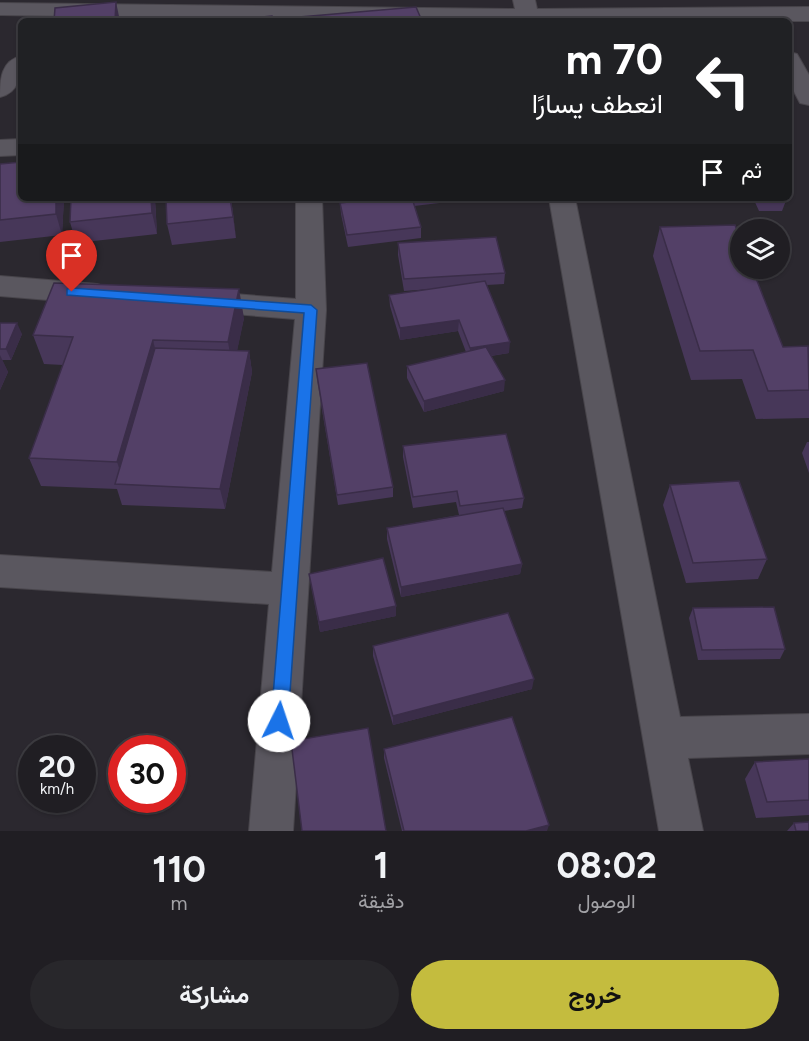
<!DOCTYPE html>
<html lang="ar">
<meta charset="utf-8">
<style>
body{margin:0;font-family:Figtree,Vazirmatn,sans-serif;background:#28272b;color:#f1f3f6;direction:rtl;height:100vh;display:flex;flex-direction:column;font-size:22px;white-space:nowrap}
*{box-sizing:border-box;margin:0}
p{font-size:20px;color:#a2a2a6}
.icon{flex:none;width:33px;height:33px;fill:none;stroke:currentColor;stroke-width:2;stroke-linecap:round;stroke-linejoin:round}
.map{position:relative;height:831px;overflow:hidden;direction:ltr}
.panel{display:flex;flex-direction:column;background:#201e23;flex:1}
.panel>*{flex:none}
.guide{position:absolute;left:18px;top:18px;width:774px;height:183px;border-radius:9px;box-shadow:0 2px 4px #0004,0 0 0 2px #3d3c41;direction:rtl;background:#202124;color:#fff;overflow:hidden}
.fabs{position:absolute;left:730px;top:219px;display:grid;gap:12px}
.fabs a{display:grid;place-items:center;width:60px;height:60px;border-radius:50%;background:#201e23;box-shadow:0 2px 4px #0004,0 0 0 2px #3d3c41;font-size:30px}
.speed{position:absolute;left:18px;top:735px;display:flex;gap:12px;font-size:30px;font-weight:700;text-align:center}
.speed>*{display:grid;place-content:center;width:78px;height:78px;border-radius:50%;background:#201e23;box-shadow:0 2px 4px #0004,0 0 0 2px #3d3c41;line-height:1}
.speed small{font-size:15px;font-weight:400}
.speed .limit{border:9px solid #d22;background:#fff;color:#111}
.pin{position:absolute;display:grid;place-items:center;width:51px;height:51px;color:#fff;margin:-62px -26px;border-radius:50% 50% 50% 0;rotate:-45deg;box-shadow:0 0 6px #0007}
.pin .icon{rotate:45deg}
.me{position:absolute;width:66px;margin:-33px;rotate:4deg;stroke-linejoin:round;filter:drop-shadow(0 0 4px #0008)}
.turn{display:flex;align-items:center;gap:21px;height:126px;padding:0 30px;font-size:27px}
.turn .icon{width:78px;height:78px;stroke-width:2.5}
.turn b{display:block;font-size:42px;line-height:51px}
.then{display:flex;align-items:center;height:57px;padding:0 30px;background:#0003;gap:12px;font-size:22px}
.eta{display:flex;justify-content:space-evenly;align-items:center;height:102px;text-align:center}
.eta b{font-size:36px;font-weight:700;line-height:42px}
.primary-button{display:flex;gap:12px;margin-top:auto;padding:12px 30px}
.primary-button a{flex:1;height:69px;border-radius:36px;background:#c4bc3e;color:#111;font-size:24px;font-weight:700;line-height:69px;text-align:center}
.primary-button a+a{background:#28272b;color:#f1f3f6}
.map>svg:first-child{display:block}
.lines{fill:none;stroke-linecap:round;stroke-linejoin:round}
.street-casing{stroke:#48454b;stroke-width:2}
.street{fill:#5a575f;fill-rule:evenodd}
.wall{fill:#473759}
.shaded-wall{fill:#3a2d48}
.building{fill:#534067;stroke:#3a2d48;stroke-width:1.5}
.route{fill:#1a73e8;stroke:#114b97;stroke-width:1.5}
</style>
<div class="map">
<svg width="809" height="831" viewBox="0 0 809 831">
<rect width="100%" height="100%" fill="#2b282f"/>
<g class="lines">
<g class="street-casing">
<g id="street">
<path d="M513,0h22l2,9 272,-2v14h-397l-412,-6v-12l515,6z"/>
<path d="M789,52l8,2 12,21v30l-9,-2 -11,-21z"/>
<path d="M21,56c0,18 -1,36 -21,41 0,-18 1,-36 21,-41z"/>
<path d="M21,139v16l-21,1v-16z"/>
<path d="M296,198h26l4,112 -33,521h-44l20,-227 -269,-17v-32l272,17 23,-253 -99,-8 -11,-3 -4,-7 4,-7 11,-3 100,8z"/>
<path d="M549,198h26l105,519 129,-3v40l-121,4 15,73h-44z"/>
<path d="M0,276l97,8 10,3 5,7 -5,7 -10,3 -97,-8z"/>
</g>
</g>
<use href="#street" class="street"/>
</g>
<g class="wall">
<path d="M0,164l21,34h43l-2,37 -62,7z"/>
<path d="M789,175l3,7 -3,9z"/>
<path d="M71,198h84l2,36 -81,9 -6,-21z"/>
<path d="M166,198h65l5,40 -64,7 -5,-21z"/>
<path d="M384,198h98l-68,8 7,21v11l-73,9 -7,-33 -1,-11z"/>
<path d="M690,198h97l-5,13h-23l-5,-11 -63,1z"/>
<path d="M660,227l123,120h26v71l-53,1 -14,-40 -51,1 -38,-124z"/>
<path d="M398,243l107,30 -1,11 -17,1 22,68 -18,3 13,35 -80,21 -17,-34v-12l59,-14 -8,-21 -58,9 -10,-34 -1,-11 42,-6 -27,2 -6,-36z"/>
<path d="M244,318l-7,32 12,1 3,21 -27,137 -103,-4 -5,-16 -76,-3 -12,-28 34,-93 -19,-1 -11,-29z"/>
<path d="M0,323l22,11 -11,26h-9l6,12 -8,18z"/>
<path d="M316,369l77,118v10l-55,8 -21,-125z"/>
<path d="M807,442h2v31l-7,-20z"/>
<path d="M403,446l121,52 -2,10 -18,3 18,53 -2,10 -119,23 -14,-58v-11l72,-13 -3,-13 -43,6 -10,-51z"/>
<path d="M670,485l97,74 -9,20 -72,4 -23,-78z"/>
<path d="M309,574l87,32v10l-76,16z"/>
<path d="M693,608l92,41 -5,10 -82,1 -9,-42z"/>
<path d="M373,646l159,43 -139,36 -20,-69z"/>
<path d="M384,749l163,82h-145l-18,-73z"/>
<path d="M809,759v56l-53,3 -11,-39 10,-17z"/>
<path d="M794,823l15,8h-22z"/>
</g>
<g class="shaded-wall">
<path d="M116,2l4,19h-5z"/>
<path d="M56,198h8l-2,37 -6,-21z"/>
<path d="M151,198h4v4l2,32 -5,-21z"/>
<path d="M230,198h1l5,40 -3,-21z"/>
<path d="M239,289l5,29 -11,53 -5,-29z"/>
<path d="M459,320l-1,11 -58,9v-12z"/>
<path d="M17,323l5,11 -11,26 -5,-11z"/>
<path d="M153,340l7,29 -35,116 -8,-23z"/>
<path d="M510,342l-1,11 -40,6 1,-11z"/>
<path d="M249,351l3,21 -27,137 -5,-20z"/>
<path d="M0,355l8,17 -8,18z"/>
<path d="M505,380l-1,11 -80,21v-11z"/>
<path d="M522,564l-2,10 -119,23v-10z"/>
<path d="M396,606v10l-76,16 -1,-10z"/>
<path d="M534,679l-2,10 -139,36v-9z"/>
<path d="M549,825l-2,6h-21z"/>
</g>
<g class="building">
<path d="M116,2l-1,19h-61l1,-13z"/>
<path d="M416,7l6,14h-134v-3z"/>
<path d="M272,16l1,5h-54z"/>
<path d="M198,19l1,2h-18z"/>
<path d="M21,162v36h35v16l-56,6v-56z"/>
<path d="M71,198h80l1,15 -82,9z"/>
<path d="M166,198h64l3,19 -66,7z"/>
<path d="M384,198h28l9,29 -74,8 -7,-32z"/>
<path d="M735,225l6,16v27h11l31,79 25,-1 1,44 -41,1 -15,-41 -53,1 -40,-124z"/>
<path d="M496,237l9,36 -101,6 -6,-36z"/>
<path d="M485,281l25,61 -40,6 -11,-28 -59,8 -11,-33z"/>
<path d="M54,283l185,6 -11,53 -75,-2 -36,122 -88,-4 44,-121 -40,-2z"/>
<path d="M0,323h17l-11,26h-6z"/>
<path d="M486,347l19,33 -81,21 -17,-35z"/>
<path d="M155,348l94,3 -29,138 -105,-5z"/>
<path d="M367,363l26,124 -56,8 -21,-126z"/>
<path d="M506,434l18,64 -64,8 -3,-15 -44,6 -10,-51z"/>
<path d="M739,481l28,78 -74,4 -23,-78z"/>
<path d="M503,508l19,56 -121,23 -14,-59z"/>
<path d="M383,558l13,48 -77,16 -10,-48z"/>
<path d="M774,607l11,42 -83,1 -9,-42z"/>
<path d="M508,613l26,66 -141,37 -20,-70z"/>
<path d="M512,717l37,108 -23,6h-122l-20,-82z"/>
<path d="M368,728l18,103h-84l-11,-90z"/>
<path d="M809,759v41l-42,2 -12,-40z"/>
<path d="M809,822v9h-13l-2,-8z"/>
</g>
<path class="route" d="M72,288l239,17 6,5 -29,411 -3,6 -6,2 -6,-2 -2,-6 33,-408 -237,-18v-6z"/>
</svg>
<div class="fabs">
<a><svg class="icon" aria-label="layers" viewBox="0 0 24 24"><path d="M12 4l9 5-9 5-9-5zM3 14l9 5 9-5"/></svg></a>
</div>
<div class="speed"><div>20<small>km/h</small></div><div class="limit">30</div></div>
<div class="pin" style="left:72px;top:292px;background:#d93025"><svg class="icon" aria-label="arrive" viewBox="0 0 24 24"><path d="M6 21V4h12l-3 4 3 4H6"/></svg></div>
<svg class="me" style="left:279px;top:721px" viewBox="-20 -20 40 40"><circle r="19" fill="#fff"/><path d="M0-13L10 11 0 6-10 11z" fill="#1a73e8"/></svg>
<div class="guide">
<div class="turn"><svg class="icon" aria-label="left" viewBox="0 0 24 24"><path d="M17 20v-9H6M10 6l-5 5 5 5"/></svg><div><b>70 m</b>انعطف يسارًا</div></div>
<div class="then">ثم<svg class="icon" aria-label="arrive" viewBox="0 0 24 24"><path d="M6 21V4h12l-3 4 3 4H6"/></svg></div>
</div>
</div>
<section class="panel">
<div class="eta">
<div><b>08:02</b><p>الوصول</p></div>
<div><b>1</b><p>دقيقة</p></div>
<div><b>110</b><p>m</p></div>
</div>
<div class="primary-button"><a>خروج</a><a>مشاركة</a></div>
</section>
